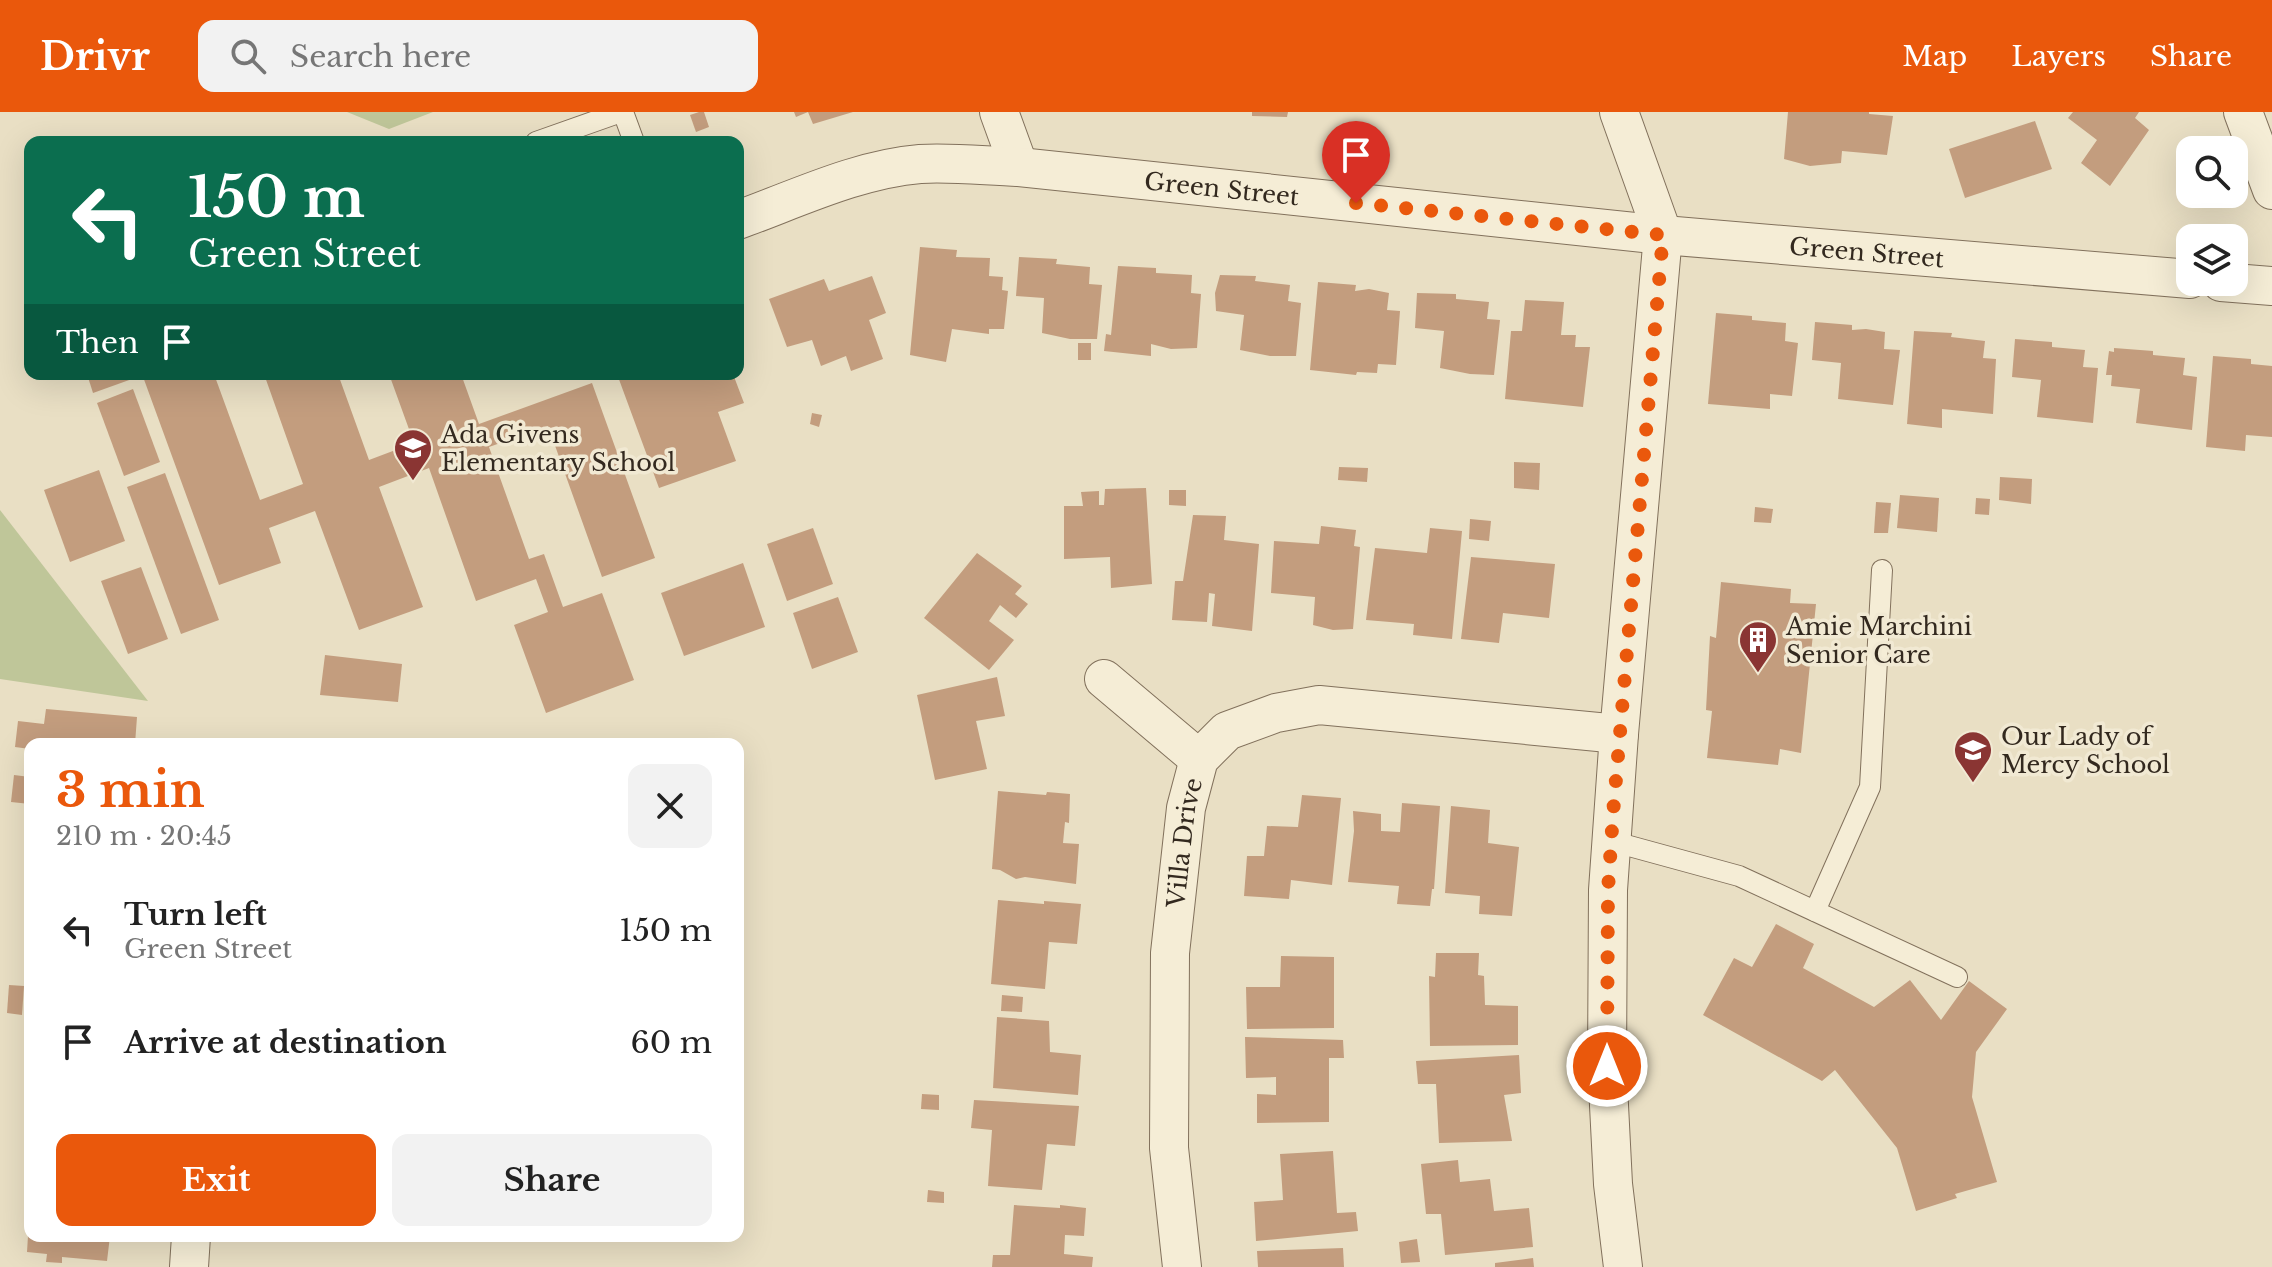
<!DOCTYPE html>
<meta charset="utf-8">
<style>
body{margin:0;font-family:"Libre Baskerville",serif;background:#f2f2f2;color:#222;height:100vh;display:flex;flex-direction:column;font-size:30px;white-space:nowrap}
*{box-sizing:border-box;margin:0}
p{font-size:26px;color:#767676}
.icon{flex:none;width:44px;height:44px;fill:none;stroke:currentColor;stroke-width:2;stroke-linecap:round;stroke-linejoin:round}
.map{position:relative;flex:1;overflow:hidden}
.panel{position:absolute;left:24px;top:626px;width:720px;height:504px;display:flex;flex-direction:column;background:#fff;border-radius:16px;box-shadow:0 8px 32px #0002}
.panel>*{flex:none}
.hud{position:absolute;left:24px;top:24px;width:720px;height:244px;border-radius:16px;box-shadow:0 8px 32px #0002;background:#0b6e4f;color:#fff;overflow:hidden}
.tools{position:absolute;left:2176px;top:24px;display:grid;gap:16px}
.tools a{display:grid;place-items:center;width:72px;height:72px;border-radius:16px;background:#fff;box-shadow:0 8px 32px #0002;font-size:40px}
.pin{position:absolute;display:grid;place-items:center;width:68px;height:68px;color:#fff;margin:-82px -34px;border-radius:50% 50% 50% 0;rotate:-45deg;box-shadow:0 0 8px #0007}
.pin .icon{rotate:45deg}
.me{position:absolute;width:88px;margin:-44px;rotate:0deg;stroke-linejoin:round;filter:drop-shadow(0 0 6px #0008)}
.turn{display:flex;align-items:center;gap:28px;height:168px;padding:0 32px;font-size:36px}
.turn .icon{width:104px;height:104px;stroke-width:2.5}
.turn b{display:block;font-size:56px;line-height:68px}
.then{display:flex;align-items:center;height:76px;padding:0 32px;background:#0003;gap:16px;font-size:30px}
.round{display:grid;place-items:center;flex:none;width:84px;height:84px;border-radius:16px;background:#f2f2f2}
.headline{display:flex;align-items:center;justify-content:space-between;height:136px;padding:0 32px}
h1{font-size:48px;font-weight:700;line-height:60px;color:#ea580c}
.action{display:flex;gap:16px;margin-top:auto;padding:16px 32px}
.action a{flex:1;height:92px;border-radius:16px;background:#ea580c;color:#fff;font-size:32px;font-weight:700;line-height:92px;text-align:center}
.action a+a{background:#f2f2f2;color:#222}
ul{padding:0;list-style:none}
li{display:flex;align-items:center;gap:24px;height:112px;padding:0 32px}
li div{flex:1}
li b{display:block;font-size:30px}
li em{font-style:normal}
header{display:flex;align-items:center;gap:48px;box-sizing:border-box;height:112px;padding:0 40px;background:#ea580c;color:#fff}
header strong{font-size:38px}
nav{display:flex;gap:44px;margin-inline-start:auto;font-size:28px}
.search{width:560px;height:72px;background:#f2f2f2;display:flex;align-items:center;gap:20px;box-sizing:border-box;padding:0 28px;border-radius:16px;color:#767676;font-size:30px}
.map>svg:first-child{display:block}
.green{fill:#bfc699}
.building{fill:#c39d7e}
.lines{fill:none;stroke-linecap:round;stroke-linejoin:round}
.service-casing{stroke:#82715c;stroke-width:22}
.minor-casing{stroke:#82715c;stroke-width:40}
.service{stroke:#f5edd6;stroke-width:20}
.minor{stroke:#f5edd6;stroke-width:38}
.route{stroke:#ea580c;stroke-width:14;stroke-dasharray:0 25.2}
.labels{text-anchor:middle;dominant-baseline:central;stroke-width:7;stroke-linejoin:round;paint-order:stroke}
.street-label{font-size:24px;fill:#33291f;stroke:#f1e9d3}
.poi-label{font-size:24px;fill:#33291f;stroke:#f1e9d3;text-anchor:start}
</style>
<header>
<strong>Drivr</strong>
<div class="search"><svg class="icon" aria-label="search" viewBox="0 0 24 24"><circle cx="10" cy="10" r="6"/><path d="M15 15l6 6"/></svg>Search here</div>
<nav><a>Map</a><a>Layers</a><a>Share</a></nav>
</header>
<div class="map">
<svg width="2272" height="1155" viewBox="0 0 2272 1155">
<rect width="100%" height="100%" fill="#e9dfc4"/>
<g class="green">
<path d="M347,0h86l-44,17z"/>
<path d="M0,398l148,191 -148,-22z"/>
</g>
<g class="building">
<path d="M699,0h5l5,15 -13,5 -6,-17z"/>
<path d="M794,0h59l-40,12 -5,-12 -12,5z"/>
<path d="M1252,0h36l-1,5 -35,-1z"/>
<path d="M1788,0h81v2l24,2 -6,39 -45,-4 -1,12 -31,3 -26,-7z"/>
<path d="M2073,0h66l-4,6 14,12 -39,56 -29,-23 16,-23 -29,-22z"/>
<path d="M2035,9l17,48 -87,29 -16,-49z"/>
<path d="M920,135l37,3 -1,7 34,1 -1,18 14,1 -1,13 6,1 -4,38h-15v5l-37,-5 -6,33 -36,-7z"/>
<path d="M1019,145l38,2 -1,5 34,3 -1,17 13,1 -5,54h-27l-28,-6 2,-35 -28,-2z"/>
<path d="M1118,154l38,2v5l36,2 -1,18 10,1 -4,54 -26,1 -20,-5v12l-47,-5 2,-17 5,1z"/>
<path d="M1220,163l36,1 -1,5 35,4 -2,16 13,2 -5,53h-26l-30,-6 4,-35 -28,-4 -1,-18z"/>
<path d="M872,164l14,37 -17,7 14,39 -32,12 -5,-15 -25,10 -9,-26 -25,7 -18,-48 55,-20 5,12z"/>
<path d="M1318,170l38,3 -1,6 14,-2 20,4 -2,17 13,1 -4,54 -18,-1 -1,9 -20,-1 -1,3 -46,-5z"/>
<path d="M1417,181l39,1v5l33,3 -2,17 13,1 -6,55 -24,-1 -30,-6 4,-37 -29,-3z"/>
<path d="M1525,188l39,2 -3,33h15l-1,12h15l-7,60 -78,-8 6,-68h11z"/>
<path d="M1716,201l36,3v4l34,3 -1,18 13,2 -6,53 -22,-2v15l-62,-5z"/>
<path d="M1815,210l37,3v5l14,-1 19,3 -1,17 16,1 -7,55 -55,-6 3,-36 -29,-3z"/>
<path d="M1914,219l38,2 -1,4 34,4 -2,17 13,1 -3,55 -51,-5v19l-35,-4z"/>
<path d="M2015,227l37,3v5l33,3 -2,17 15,1 -5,55 -56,-6 4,-37 -29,-3z"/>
<rect x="1078" y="231" width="13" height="17"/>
<path d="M2114,236l39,3v4l32,3 -2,17 14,2 -5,53 -56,-7 4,-34 -29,-3 1,-11h-6l3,-24 5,1z"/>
<path d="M2213,244l38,3v5l21,2v71l-26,-2 -1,16 -39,-4z"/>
<path d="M87,262h43l2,5 -39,14z"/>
<path d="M142,262h72l46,126 43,-16 -39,-110h74l31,86 45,-17 -25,-69h72l18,50 113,-41 63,175 -53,19 -54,-151 -59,21 40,112 15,-5 19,53 39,-14 32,87 -88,33 -32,-88 34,-13 -12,-33 -60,22 -47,-133 -50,19 44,120 -64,23 -44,-119 -46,17 12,35 -62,22z"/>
<path d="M617,262h116l11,29 -26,9 18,49 -77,27z"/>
<path d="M133,277l27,73 -36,14 -27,-73z"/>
<path d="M812,301l10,2 -3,12 -9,-3z"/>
<path d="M1514,350l26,1 -1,27 -25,-2z"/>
<path d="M1339,355l29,1 -1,14 -29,-2z"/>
<path d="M99,358l26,71 -55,21 -26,-72z"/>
<path d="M165,361l54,147 -38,14 -54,-147z"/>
<path d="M2000,365l32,2 -1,25 -32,-4z"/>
<path d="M1146,376l6,96 -41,4 -1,-31 -46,2v-53h19l-2,-14 18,-1v14h5l1,-16z"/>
<path d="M1169,378h17v16l-17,-1z"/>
<path d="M1900,383l39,3 -2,34 -40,-4z"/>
<path d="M1976,386l14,1 -1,16 -14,-1z"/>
<path d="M1876,390l15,1 -3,30h-14z"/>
<path d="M1755,395l18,2 -2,14 -17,-1z"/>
<path d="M1193,403l33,1 -2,24 35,4 -7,87 -40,-5 3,-32 -6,-1 -2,29 -35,-2 3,-39h8z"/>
<path d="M1470,407l21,2 -2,20 -20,-2z"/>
<path d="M1321,414l35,4 -2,16 6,1 -7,82 -20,1 -20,-5 2,-28 -44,-4 3,-52 45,3z"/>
<path d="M813,416l20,56 -46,17 -20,-57z"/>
<path d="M1430,416l32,3 -10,108 -39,-4 1,-11 -48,-4 9,-72 52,5z"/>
<path d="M977,441l45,33 -7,8 13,10 -12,14 -16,-13 -11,16 25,19 -25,30 -65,-52z"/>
<path d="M1471,445l84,7 -6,54 -46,-5 -4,30 -38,-4z"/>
<path d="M743,451l22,64 -81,29 -23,-63z"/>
<path d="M141,455l27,72 -40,15 -27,-73z"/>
<path d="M1721,470l70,7 -1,14 26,1 -15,149 -21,-4 -2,16 -71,-7 5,-47 -6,-1 4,-74 6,2z"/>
<path d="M838,485l20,55 -46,17 -19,-56z"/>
<path d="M325,543l77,9 -4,38 -78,-7z"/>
<path d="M997,565l8,39 -29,5 11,48 -52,11 -18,-85z"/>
<path d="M46,597l91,8 -2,27h-105v5l-15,-2 3,-26 26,3z"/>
<path d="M14,663l16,2v27l-19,-2z"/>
<path d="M998,679l48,4 1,-3 23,2 -1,29 -4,-1 -2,21 16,1 -3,40 -51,-7 -9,2 -16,-9 -8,-1z"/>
<path d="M1302,683l39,3 -9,87 -41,-5 -2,19 -45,-3 3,-40h17l3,-30 31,1z"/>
<path d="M1402,691l38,3 -6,83h-2l-2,17 -33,-2 2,-18 -51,-4 6,-51 -1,-20 28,3v17l19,1z"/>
<path d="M1451,694l39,4 -2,33 31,4 -7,69 -33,-2 1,-18 -35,-3z"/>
<path d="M998,788l46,4v-3l37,3 -4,40 -28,-2 -4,47 -54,-5z"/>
<path d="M1776,812l38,20 -11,24 71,39 36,-27 31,40 28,-39 38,28 -31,43 -4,45 25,85 -42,12 2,4 -41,13 -19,-63 -62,-78 -13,11 -119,-66 31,-57 18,9z"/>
<path d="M1436,841h43l-1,22 6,1 1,29 33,1v39l-88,1 -1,-70 6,1z"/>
<path d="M1281,844l53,1v71l-87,1 -1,-42h34z"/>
<path d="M9,873l15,1 -2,29 -15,-2z"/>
<path d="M1002,883l21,2 -1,15 -21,-1z"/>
<path d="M997,905l52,4 1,31 31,3 -3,40 -85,-7z"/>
<path d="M1245,925l98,3 1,18h-15v64l-72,1v-29l19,1v-18l-30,1z"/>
<path d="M1519,943l2,38 -17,2 8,46 -73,2 -3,-59h-18l-2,-23z"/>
<path d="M922,982l17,1v15l-18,-1z"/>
<path d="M974,988l105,6 -4,40 -28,-2 -5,46 -54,-4 4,-56 -21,-2z"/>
<path d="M1333,1039l4,62 19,-1 2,19 -102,10 -2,-39 29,-2 -3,-46z"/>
<path d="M1458,1048l2,22 30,-3 4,32 35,-3 4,39 -88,8 -4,-41h-15l-5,-50z"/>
<path d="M928,1078l16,2v11l-17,-1z"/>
<path d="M1014,1093l46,3v-3l26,3 -2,28 -19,-1 -1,19 29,3 -1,10h-100l1,-12h17z"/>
<path d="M28,1124h82l-3,25 -45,-4v6l-16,-1 1,-8 -20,-2z"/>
<path d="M1417,1127l3,23 -19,1 -2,-21z"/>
<path d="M1343,1136l1,19h-86l-1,-16z"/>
<path d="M1533,1146l1,9h-39v-4z"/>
</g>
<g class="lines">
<g class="service-casing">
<g id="service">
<path d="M623,0l11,30"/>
<path d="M536,30l85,-30"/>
<path d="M1611,729l128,35 218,101"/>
<path d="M1815,799l55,-124 12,-217"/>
</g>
</g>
<g class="minor-casing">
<g id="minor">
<path d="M999,0l20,55"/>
<path d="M1619,0l44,123 -44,499 -11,156 -1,176 6,118 10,83"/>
<path d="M2243,0l29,78"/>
<path id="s1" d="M738,108c58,-21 120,-51 182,-56 32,-2 66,2 99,3l644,68 527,44"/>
<path d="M2221,170l51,4"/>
<path d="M1104,567l95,80"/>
<path d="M189,1155l2,-31"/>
<path id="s2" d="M1182,1155l-13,-119 1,-195 16,-145 13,-49 28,-28 49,-18 43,-8 300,29"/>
</g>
</g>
<use href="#service" class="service"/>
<use href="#minor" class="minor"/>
</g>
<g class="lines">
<path class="route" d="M1356,91l307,32 -50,579 -5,76 -1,176"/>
</g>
<defs>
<g id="school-pin" transform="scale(2)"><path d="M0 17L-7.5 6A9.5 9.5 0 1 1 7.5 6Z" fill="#8a3533" stroke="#f1e9d3"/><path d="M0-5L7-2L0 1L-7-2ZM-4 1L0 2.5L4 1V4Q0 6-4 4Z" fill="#fff"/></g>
<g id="building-pin" transform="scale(2)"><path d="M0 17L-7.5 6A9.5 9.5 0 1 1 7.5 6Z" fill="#8a3533" stroke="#f1e9d3"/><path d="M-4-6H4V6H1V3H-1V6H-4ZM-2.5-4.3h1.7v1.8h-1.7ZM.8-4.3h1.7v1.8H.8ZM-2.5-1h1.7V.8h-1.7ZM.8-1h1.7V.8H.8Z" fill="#fff"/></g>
</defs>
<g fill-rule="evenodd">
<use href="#school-pin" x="413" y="336"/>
<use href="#building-pin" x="1758" y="528"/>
<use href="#school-pin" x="1973" y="638"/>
</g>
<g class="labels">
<g class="street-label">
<text stroke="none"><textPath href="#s1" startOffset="494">Green Street</textPath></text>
<text stroke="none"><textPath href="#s1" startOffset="1142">Green Street</textPath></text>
<text stroke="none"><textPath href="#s2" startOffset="426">Villa Drive</textPath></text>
</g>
<g class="poi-label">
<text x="441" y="322">Ada Givens<tspan x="441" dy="28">Elementary School</tspan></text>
<text x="1786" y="514">Amie Marchini<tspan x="1786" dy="28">Senior Care</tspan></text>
<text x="2001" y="624">Our Lady of<tspan x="2001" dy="28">Mercy School</tspan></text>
</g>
</g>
</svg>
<div class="tools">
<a><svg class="icon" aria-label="search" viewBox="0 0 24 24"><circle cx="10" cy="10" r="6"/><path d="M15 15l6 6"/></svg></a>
<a><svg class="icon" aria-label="layers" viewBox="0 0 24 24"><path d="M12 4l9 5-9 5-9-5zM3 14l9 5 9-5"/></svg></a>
</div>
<div class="pin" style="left:1356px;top:91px;background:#d93025"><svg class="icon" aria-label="arrive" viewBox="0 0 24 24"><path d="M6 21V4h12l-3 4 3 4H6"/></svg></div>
<svg class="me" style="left:1607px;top:954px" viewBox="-20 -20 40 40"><circle r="17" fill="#ea580c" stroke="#fff" stroke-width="3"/><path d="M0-11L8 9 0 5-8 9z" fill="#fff"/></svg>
<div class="hud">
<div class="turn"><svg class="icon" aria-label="left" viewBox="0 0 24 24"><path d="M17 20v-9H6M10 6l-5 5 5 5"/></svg><div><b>150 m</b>Green Street</div></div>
<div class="then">Then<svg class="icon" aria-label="arrive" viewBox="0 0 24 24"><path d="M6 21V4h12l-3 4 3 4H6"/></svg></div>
</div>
<section class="panel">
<div class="headline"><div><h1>3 min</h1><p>210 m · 20:45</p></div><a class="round"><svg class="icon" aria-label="close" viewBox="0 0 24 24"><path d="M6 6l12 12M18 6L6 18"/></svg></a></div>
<ul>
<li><svg class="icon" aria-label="left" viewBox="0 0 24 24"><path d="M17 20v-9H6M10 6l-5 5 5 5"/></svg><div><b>Turn left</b><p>Green Street</p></div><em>150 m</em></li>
<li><svg class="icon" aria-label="arrive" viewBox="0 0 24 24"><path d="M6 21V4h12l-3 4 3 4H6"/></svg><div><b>Arrive at destination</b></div><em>60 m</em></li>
</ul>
<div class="action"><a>Exit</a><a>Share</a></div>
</section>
</div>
